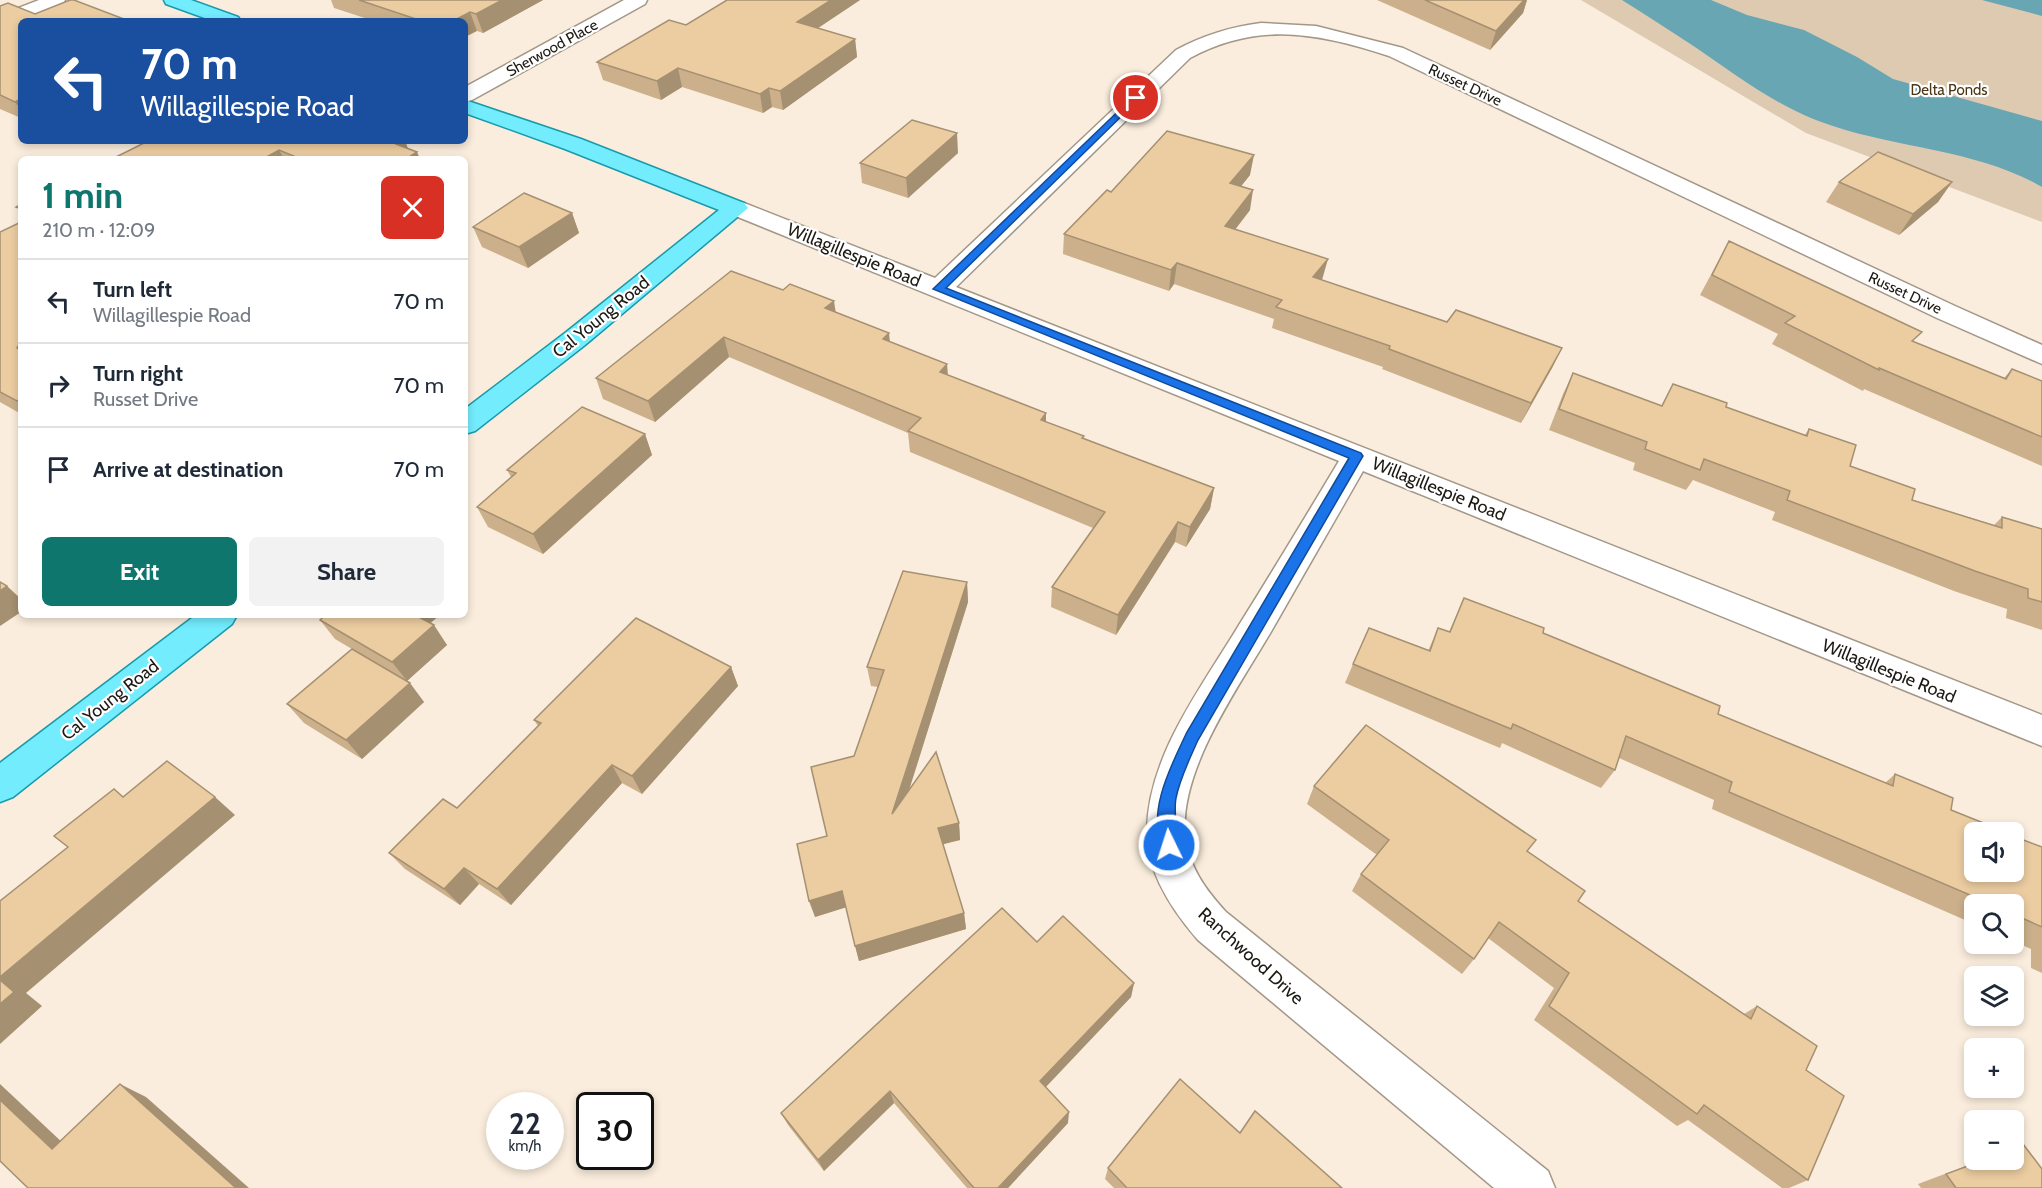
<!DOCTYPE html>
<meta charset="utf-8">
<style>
body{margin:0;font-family:Cabin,sans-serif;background:#f2f2f3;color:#1f2937;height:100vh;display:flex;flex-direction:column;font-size:22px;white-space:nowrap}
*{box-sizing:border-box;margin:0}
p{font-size:20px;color:#747a83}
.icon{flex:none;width:33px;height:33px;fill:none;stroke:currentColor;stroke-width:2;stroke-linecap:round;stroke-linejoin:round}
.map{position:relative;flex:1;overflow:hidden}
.details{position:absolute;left:18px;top:156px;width:450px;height:462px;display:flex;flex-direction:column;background:#fff;border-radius:9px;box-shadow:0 3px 9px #0003}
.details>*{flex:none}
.top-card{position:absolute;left:18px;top:18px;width:450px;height:126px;border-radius:9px;box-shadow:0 3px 9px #0003;background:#1a4fa0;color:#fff;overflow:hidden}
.controls{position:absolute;left:1964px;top:822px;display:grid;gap:12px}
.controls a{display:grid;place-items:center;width:60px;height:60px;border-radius:9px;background:#fff;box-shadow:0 3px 9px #0003;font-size:30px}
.speed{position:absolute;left:486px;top:1092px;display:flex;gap:12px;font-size:30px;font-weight:700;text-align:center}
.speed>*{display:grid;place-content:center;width:78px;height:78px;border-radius:50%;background:#fff;box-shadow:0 3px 9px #0003;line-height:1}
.speed small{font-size:15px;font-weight:400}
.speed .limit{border:3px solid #111;border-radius:9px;background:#fff;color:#111}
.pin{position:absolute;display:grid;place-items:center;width:51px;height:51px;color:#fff;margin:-26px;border:3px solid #fff;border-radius:50%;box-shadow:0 2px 6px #0007}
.me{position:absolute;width:66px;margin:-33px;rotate:356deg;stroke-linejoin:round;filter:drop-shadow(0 0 4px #0008)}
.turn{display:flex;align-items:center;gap:21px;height:126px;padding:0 24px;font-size:27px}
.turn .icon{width:78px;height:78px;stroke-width:2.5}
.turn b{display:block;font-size:42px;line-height:51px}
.round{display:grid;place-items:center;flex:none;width:63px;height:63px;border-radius:9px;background:#f2f2f3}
.head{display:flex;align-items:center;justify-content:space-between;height:102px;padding:0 24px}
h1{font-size:36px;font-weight:700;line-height:45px;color:#0f766e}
.cta{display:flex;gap:12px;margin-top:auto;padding:12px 24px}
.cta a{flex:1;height:69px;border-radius:9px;background:#0f766e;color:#fff;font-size:24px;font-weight:700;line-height:69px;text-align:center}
.cta a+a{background:#f2f2f3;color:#1f2937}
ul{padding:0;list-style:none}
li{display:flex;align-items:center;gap:18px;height:84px;padding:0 24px;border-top:2px solid #e0e1e3}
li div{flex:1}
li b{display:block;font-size:22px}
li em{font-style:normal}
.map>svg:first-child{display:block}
.green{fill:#ddcab1}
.water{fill:#67a6b2}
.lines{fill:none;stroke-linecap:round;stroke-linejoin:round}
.minor-casing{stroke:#a39788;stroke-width:3}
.major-casing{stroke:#189aab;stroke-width:3}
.minor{fill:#fff;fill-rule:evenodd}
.major{fill:#73ecfe;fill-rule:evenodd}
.wall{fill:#cbb08b}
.shaded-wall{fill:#a59071}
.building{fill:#eccda2;stroke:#a59071;stroke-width:1.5}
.route{fill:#1a73e8;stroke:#114b97;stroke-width:1.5}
.labels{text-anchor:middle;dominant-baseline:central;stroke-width:4.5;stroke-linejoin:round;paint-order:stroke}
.far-street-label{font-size:15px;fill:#1d1913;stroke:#fff}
.far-park-label{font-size:15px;fill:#4a3412;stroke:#fff}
.street-label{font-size:18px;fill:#1d1913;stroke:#fff}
</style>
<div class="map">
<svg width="2042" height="1188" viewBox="0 0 2042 1188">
<rect width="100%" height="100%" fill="#faeddd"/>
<path class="green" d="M1581,0h461v222l-236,-89z"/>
<g class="water">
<path d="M1622,0h89l36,15 57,15 53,27 36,22 149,42v66c-64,-37 -140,-38 -209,-61 -52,-16 -94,-49 -138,-79 -24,-16 -48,-31 -73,-47z"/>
<path d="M1982,0h60v16z"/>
</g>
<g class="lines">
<g class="minor-casing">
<g id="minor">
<path d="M39,0h26l-2,4 -63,24v-13z"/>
<path d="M624,0h23l-2,4 -173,96 -7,2v-15z"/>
<path d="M1261,23l55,3 87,22 552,258 87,39v19l-105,-46 -548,-262c-72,-23 -130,-35 -199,2l-234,229 1086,428v31l-679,-275c-30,53 -61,106 -91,159 -32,55 -92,138 -87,203 3,33 20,56 41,79l322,259 7,17h-61l-296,-248c-26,-30 -52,-69 -51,-109 1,-76 55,-144 92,-206 34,-54 67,-109 100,-164l-611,-248 -4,-5 4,-5 8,-2 8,2 191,75 241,-228c28,-15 54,-23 85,-27z"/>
</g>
</g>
<g class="major-casing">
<g id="major">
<path d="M164,0h27l47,17 3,4h-28l-47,-17z"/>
<path d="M465,100l116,39 163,64 4,5 -163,137 -110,86 -10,3v-25l100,-76 154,-123 -154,-61 -100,-36z"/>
<path d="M196,615h41l-5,9 -219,173 -13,5v-39z"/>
</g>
</g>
<use href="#minor" class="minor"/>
<use href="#major" class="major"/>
</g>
<g class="wall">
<path d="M331,0h212l-60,33 -6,-2 -12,-10h-91l-40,-13z"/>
<path d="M727,0h133l-42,28 37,11 2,18 -74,53 -11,-3 -9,6 -81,-26 -21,13 -58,-20 -6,-18 89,-37z"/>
<path d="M1377,0h150l-4,13 -33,37z"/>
<path d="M0,6l21,15v97l-21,-9z"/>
<path d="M405,141l3,8 12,10h-308z"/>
<path d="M958,153l-50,45 -46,-15 -2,-20z"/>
<path d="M1250,175l-9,11 9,24 -15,19 87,51 125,42 115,26 -10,20 -31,55 -139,-54 1,-2 -111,-39 2,-9 -100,-35 -5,7 -106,-37 1,-20 47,-42z"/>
<path d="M1839,182h113l-14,20 -39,33 -73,-33z"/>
<path d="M572,213l7,20 -51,35 -46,-21 -9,-20z"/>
<path d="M21,222v192l-21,-12v-170z"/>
<path d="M1729,241l186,101 89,36 8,-9 30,12v85l-178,-77 -1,2 -91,-47 6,-10 -78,-39z"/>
<path d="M731,271l104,41 55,30 57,22 1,11 98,47 38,16 130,50 -4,21 -24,38 -11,-5 -59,93 -65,-28 1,-20 41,-59 -183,-76 -2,-19 -179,-76 -74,65 -52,-23 -7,-21z"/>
<path d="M1573,373l88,33 12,-22 53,23 78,29 5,-7 41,37 62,34 82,25 8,-8 40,12v101l-36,-12 1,-9 -53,-18 -182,-71 3,-8 -82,-32 -7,10 -53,-20 2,-7 -86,-33 14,-36z"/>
<path d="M645,434l7,21 -109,99 -55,-27 -11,-20 34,-30 -4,-7z"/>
<path d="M967,582l1,20 -60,190 51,31 1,17 -17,4 21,69 2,16 -107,32 -13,-54 -31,10 12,-81 27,-80 24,-69 -7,-1 -4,-19z"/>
<path d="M1464,598l79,35 175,81 167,69 10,-9 56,36 91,37v126l-11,-5v-19l-18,-8v-37h-39v20l-262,-115 2,-9 -95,-42 -4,12 -14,18 -99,-45 -2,5 -155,-65 8,-19 75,-13 10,-23 11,4z"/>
<path d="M320,620l110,3 17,22 -40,36 17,21 -62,57 -58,-36 -17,-19 65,-55 -17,-10z"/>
<path d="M731,667l7,19 -96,108 -20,-11 -111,122 -32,-21 -19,21 -55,-36 -16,-16 68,-45 81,-82 -4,-6z"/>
<path d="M1314,786l213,65 51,50 166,113 13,-8 49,64 2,110 -19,8h-7l-94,-68 -11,6 -143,-106 20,-32 -66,-50 -14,21 -12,15 -110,-83 9,-17 16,-19 -70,-51z"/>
<path d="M1037,942l97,41 -3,14 -85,90 22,36 -60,65h-41l-73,-85 -70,68 -36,-46 -7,-12z"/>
<path d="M1240,1133l102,55h-228l-9,-9 3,-11z"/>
<path d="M1982,1160h31l29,28h-121l-3,-4z"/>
</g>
<g class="shaded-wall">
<path d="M502,0h41l-60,33 -7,-19z"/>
<path d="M831,0h29l-60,40 -3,-18z"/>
<path d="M1524,0h3l-4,13 -33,37 6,-19z"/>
<path d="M470,12l7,19 -12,6v-16h-12z"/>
<path d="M855,39l2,18 -74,53 -3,-19z"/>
<path d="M678,68l4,19 -21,13 -4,-19z"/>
<path d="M769,88l3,19 -9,6 -3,-19z"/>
<path d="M21,99v11l-6,-8z"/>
<path d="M957,133l1,20 -50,45 -2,-20z"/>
<path d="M400,141h5l6,15 6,-4 3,7h-17l-7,-15z"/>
<path d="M279,150l5,9h-21z"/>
<path d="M1254,155l-4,20 -23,29 3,-21z"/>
<path d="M1952,182l-14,20 -39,33 14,-21z"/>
<path d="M1253,190l-3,20 -28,37 3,-21z"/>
<path d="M572,213l7,20 -51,35 -9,-21z"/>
<path d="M1328,259l-6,21 -14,18 5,-21z"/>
<path d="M1177,263l-3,21 -5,7 2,-21z"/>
<path d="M834,301l3,20 -12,-13z"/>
<path d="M889,333l2,21 -8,-15z"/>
<path d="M724,337l5,20 -74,65 -7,-21z"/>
<path d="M1562,348l-10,20 -31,55 10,-20z"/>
<path d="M947,364l1,21 -8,-13z"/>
<path d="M1046,413v21l-5,-14z"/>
<path d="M645,434l7,21 -109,99 -10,-20z"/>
<path d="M1214,488l-4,21 -24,38 4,-20z"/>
<path d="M1178,522l-3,20 -59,93 2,-20z"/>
<path d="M967,582l1,20 -72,230 -4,-18z"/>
<path d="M7,586l14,13v13l-21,14v-35z"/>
<path d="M411,615h29l-19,16z"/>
<path d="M434,625l13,20 -40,36 -15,-19z"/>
<path d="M731,667l7,19 -96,108 -10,-18z"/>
<path d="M410,683l14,19 -62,57 -16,-19z"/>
<path d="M612,765l10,18 -111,122 -14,-16z"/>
<path d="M215,797l20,18 -209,178 16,13 -42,38v-67z"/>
<path d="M959,823l1,17 -20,5 -2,-17z"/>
<path d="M464,868l15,16 -19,21 -16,-16z"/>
<path d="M842,891l5,16 -32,10 -6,-16z"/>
<path d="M964,913l2,16 -107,32 -4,-15z"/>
<path d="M1134,983l-3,14 -92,97 1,-13z"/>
<path d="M0,1084l81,76 -29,-11 -52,-49z"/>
<path d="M120,1084l26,13 103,91h-13z"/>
<path d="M890,1091l4,12 -70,68 -6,-11z"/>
<path d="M1069,1112l-1,11 -60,65h-10z"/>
</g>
<g class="building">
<path d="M70,0h4l55,21h-108v78l-6,3 -15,-7v-89l8,-3 27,11z"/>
<path d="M359,0h143l-26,14 -6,-2 -17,9h-34v-1z"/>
<path d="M727,0h104l-34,22 58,17 -75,52 -11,-3 -9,6 -82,-26 -21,13 -60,-19 72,-42 17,5z"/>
<path d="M1425,0h99l-28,31z"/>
<path d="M912,120l45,13 -51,45 -46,-15z"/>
<path d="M1167,131l87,24 -24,28 23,7 -28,36 103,33 -15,18 134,45 9,-12 106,38 -31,55 -142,-54 1,-3 -114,-39 6,-7 -105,-37 -6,7 -107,-36 43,-44 4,2z"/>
<path d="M148,141h252l-4,3 21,8 -11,7h-105l-22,-9 -16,9h-151z"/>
<path d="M1878,152l74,30 -39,32 -74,-32z"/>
<path d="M524,193l48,20 -53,34 -46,-20z"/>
<path d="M21,204v5l-5,-2z"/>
<path d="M21,222v119l-4,7 4,2v49l-4,2 -17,-9v-160z"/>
<path d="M1729,241l193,91 -10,9 94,38 6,-10 30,12v56l-163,-69v2l-94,-47 10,-7 -83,-41z"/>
<path d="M731,271l52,19 7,-6 44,17 -9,7 64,25 -6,6 64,25 -7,8 106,41 -5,7 43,16 -2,2 132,50 -24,39 -12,-5 -60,93 -66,-28 53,-75 -197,-81 13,-13 -197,-81 -76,64 -52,-23z"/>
<path d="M1573,373l89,33 11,-22 54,19 -1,4 81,29 2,-7 47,16 -6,21 65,23 -3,11 90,28v-11l40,12v73l-14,-4v-9l-53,-18 -188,-71 3,-9 -86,-32 -4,11 -55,-21 2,-7 -88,-33z"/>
<path d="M582,407l63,27 -112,100 -56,-27 39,-34 -9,-3z"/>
<path d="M903,571l64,11 -75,232 44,-62 23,71 -21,5 26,85 -109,33 -13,-55 -33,10 -12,-57 30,-8 -16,-69 43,-11 30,-86 -17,-3z"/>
<path d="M0,582l7,4 -7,5z"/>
<path d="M1464,598l80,30 -1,5 177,73 -2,8 175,72 2,-12 58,24 -2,12 55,22h-32v40h39v-36l29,11v80l-29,-13v-10h-22l-262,-112 3,-10 -106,-46 -11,34 -102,-46 -2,5 -158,-65 16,-36 61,23 8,-23 12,4z"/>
<path d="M325,615h90l19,10 -42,37 -72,-42z"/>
<path d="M636,618l95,49 -99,109 -20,-11 -115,124 -33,-21 -20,21 -55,-36 54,-54 14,9 84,-85 -7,-3z"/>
<path d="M352,649l58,34 -64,57 -59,-36z"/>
<path d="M1366,725l170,115 -9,11 58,40 -7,10 173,118 6,-13 60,40 -11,24 38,26 -36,84 -104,-75 -7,9 -148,-108 20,-33 -70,-51 -25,37 -113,-85 28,-34 -75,-54z"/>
<path d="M167,761l48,36 -215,180v-76l68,-54 -14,-11 60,-47 9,8z"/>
<path d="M1002,908l35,34 26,-26 71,67 -94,98 29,31 -71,76h-24l-84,-97 -72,69 -37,-47z"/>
<path d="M0,980l14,12 -14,12z"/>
<path d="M1180,1079l60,54 15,-22 87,77h-215l-19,-20z"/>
<path d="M120,1084l116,104h-208l-28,-27v-61l52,49z"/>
<path d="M2023,1144l19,25v19h-86l-10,-14 38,-14h29v-12z"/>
</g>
<path class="route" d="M1133,97l7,1 -194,190 415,165 2,3 -165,284c-8,18 -18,38 -22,58 -3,14 3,42 -1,52l-6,2 -6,-2c-17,-38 8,-84 24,-118l162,-274 -416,-169z"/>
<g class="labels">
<g class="far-street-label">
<text transform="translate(552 48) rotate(-29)">Sherwood Place</text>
<text transform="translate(1465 85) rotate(25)">Russet Drive</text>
<text transform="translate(1905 293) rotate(25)">Russet Drive</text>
</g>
<g class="far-park-label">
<text x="1949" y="90">Delta Ponds</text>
</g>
<g class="street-label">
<text transform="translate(854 255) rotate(22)">Willagillespie Road</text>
<text transform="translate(601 317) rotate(-39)">Cal Young Road</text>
<text transform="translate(1439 489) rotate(22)">Willagillespie Road</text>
<text transform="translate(1889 671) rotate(22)">Willagillespie Road</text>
<text transform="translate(110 700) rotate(-38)">Cal Young Road</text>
<text transform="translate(1251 956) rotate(42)">Ranchwood Drive</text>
</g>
</g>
</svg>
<div class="controls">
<a><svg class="icon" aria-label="sound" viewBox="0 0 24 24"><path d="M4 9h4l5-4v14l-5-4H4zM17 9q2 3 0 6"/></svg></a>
<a><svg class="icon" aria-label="search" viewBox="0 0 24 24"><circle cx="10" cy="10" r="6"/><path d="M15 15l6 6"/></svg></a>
<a><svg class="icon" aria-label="layers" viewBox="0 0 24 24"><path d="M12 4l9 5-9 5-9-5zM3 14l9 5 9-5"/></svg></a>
<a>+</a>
<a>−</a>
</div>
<div class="speed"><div>22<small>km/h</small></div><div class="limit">30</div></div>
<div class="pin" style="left:1136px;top:98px;background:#d93025"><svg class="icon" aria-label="arrive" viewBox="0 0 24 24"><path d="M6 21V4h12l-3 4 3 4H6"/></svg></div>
<svg class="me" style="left:1169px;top:845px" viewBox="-20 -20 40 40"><circle r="17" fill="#1a73e8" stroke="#fff" stroke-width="3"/><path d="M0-11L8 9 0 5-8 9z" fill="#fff"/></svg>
<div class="top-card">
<div class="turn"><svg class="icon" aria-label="left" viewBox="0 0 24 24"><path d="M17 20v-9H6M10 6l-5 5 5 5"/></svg><div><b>70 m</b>Willagillespie Road</div></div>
</div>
<section class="details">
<div class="head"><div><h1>1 min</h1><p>210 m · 12:09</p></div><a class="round" style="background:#d93025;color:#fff"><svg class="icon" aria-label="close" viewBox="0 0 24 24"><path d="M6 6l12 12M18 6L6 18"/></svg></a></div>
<ul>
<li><svg class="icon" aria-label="left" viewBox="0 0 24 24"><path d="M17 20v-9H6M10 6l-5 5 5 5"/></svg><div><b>Turn left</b><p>Willagillespie Road</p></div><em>70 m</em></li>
<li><svg class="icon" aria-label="right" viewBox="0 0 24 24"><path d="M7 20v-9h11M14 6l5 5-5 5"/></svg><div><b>Turn right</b><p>Russet Drive</p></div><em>70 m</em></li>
<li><svg class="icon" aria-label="arrive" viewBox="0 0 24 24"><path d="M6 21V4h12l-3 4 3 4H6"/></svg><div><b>Arrive at destination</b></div><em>70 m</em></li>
</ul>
<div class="cta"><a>Exit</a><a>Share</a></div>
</section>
</div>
